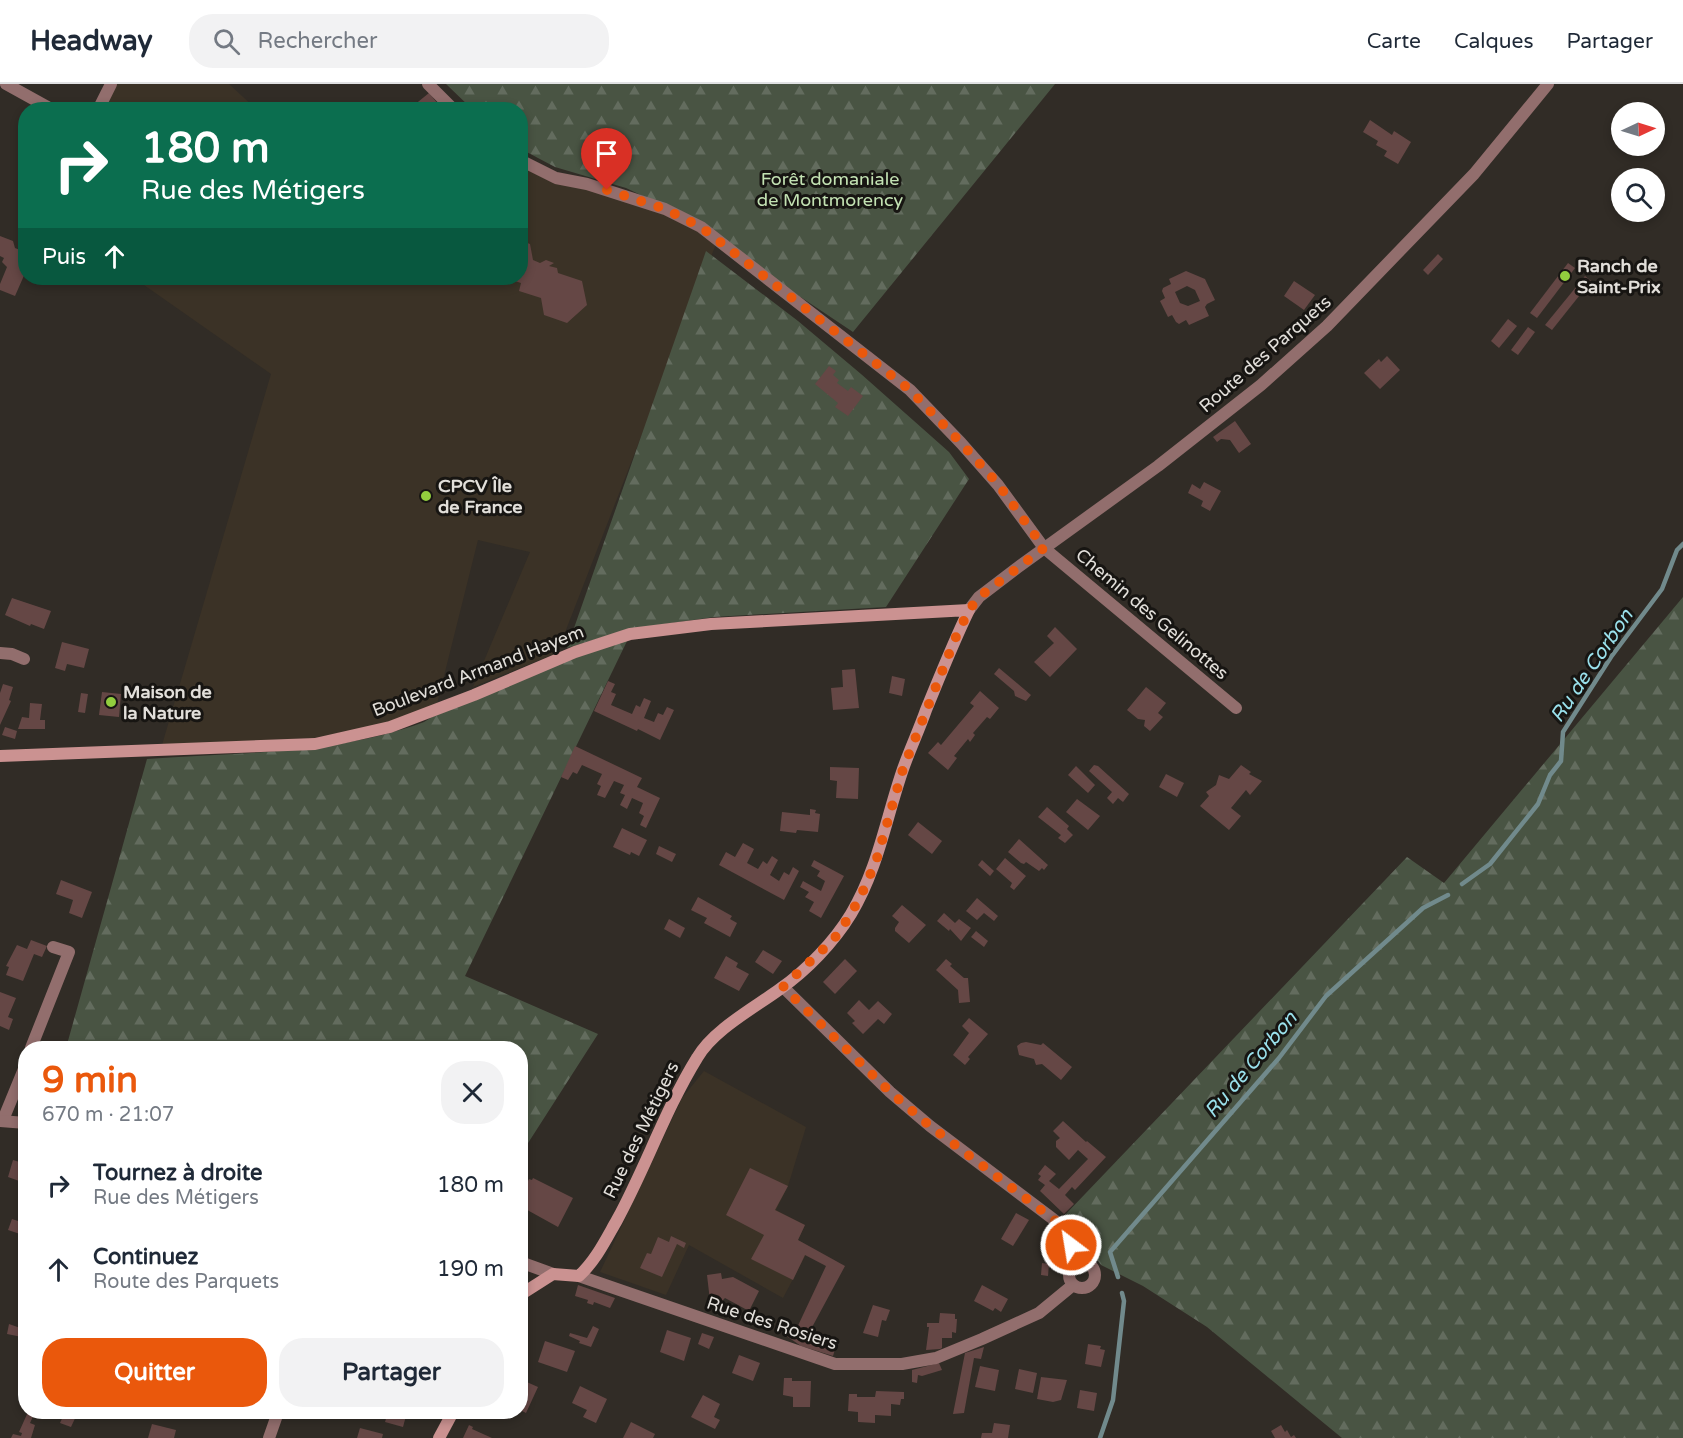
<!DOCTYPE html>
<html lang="fr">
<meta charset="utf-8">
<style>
body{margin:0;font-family:"Varela Round",sans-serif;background:#f2f2f3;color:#1f2937;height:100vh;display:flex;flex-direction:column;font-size:22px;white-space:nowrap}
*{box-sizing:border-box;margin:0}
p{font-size:20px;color:#747a83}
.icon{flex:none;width:33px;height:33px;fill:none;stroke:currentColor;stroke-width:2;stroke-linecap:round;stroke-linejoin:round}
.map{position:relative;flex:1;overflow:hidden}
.side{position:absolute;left:18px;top:957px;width:510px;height:378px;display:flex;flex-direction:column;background:#fff;border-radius:24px;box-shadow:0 3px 9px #0003}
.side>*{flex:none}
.banner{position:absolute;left:18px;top:18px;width:510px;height:183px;border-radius:24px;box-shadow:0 3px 9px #0003;background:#0b6e4f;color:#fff;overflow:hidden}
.needle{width:39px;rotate:86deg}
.tools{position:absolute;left:1611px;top:18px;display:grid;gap:12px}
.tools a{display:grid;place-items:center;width:54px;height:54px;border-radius:50%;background:#fff;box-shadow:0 3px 9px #0003;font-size:30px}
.pin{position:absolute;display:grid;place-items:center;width:51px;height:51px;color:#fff;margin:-62px -26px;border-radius:50% 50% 50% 0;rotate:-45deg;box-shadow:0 0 6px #0007}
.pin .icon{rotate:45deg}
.me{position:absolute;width:66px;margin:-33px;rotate:329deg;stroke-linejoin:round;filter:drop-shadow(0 0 4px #0008)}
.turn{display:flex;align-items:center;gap:21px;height:126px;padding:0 24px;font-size:27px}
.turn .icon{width:78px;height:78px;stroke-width:2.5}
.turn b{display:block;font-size:42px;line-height:51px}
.then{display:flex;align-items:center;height:57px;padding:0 24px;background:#0003;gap:12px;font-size:22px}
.round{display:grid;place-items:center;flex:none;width:63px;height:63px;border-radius:24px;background:#f2f2f3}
.overview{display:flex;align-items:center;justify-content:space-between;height:102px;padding:0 24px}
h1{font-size:36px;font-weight:800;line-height:45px;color:#ea580c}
.cta{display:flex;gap:12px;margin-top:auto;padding:12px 24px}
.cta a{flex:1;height:69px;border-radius:24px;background:#ea580c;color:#fff;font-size:24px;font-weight:800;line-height:69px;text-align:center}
.cta a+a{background:#f2f2f3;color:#1f2937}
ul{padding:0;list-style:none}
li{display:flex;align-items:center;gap:18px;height:84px;padding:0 24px}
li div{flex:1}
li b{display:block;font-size:22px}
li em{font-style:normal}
header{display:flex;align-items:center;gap:36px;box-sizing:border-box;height:84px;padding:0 30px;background:#fff;border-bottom:2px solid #e0e1e3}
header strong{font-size:28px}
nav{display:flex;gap:33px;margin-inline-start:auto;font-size:21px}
.search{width:420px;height:54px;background:#f2f2f3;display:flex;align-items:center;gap:15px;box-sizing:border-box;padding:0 21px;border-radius:24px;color:#747a83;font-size:22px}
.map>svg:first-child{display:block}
.built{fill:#3b3226}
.forest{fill:url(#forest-firs)}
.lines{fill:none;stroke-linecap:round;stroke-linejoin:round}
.stream{stroke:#718a8c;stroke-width:4.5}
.building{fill:#654745;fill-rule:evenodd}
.minor{stroke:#926e6d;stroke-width:12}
.secondary{stroke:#cb9291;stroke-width:12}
.route{stroke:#ea580c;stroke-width:10;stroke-dasharray:0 18}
.poi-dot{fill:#92cd3e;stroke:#171512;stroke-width:2}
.labels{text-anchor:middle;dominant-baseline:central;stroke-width:6;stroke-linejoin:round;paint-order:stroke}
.park-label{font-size:18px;fill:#c3e2b3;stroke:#171512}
.poi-label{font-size:18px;font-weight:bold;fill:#e2dfda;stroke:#171512;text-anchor:start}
.street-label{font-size:18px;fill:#e2dfda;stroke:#171512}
.water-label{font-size:20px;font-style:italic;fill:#9ae1ec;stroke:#171512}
</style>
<header>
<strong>Headway</strong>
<div class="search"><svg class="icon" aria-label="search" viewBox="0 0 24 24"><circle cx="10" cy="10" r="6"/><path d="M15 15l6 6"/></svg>Rechercher</div>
<nav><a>Carte</a><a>Calques</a><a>Partager</a></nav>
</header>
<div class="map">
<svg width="1683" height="1354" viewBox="0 0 1683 1354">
<defs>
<pattern id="forest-firs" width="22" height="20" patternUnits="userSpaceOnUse" patternTransform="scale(1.5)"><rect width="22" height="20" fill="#495443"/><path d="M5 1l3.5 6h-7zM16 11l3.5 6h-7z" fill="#636c5e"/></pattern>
</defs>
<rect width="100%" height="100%" fill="#312c26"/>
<g class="built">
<path d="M111,0h118l27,25 -158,1z"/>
<path d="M521,76l144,49 53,30 -161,414 -84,34 57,-135 -52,-12 -41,164 -50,19 -73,15 -152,7 109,-371 -137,-96h386z"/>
<path d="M704,987l102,56 -18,59 -12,24 29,15 -7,15 12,7 -27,51 -94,-53 -23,50 -66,-23 82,-174z"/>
</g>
<g class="forest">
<path d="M446,0h609l-202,248 -187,-125 -40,-19 -71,-21 -34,-18 -1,-39 -48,-1z"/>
<path d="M706,167l92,70 63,53 88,78 20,27 -83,128 -172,10 -84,12 -63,19z"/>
<path d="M1683,513v841h-341l-135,-111 -64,-41 -42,-21 -37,-49 343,-359 37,26z"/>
<path d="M628,555l-163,337 133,58 -77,120 -1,-106h-184l-23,-7 -3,7h-244l81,-289c93,-7 188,-4 277,-37l8,-5 144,-60z"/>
</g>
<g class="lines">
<g class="stream">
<path d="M1462,800l28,-20 48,-60 12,-29 11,-14 2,-29 48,-75 51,-68 15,-39 6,-6"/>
<path d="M1118,1193l-8,-25 169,-194 47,-62 97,-88 25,-13"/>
<path d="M1100,1354l13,-38 11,-99 -2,-8"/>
</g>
</g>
<g class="building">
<path d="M429,9l14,17h-35z"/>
<path d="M1370,36l22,15 2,-4 17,11 -13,22 -14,-8 3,-5 -11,-6 2,-4 -15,-9z"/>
<path d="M0,152l13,5 2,7 5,2 6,-13v34l-11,25 -15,-6v-6l7,-17 -5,-5 2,-4 -4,-2z"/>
<path d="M520,156l10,4 3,16 7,3 6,-3 8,3 -5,3 8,2 1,5 24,8 5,24 -20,18 -23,-8 -3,-17 -22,-7 2,-8 -15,-5h14z"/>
<path d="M1438,170l5,5 -15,16 -5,-5z"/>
<path d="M1568,179l7,5 -38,50 -7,-5z"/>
<path d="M1186,187l19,8 10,21 -8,4 -2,3 4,9 -20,9 -3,-5 -7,4 -3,-2 -4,-7 -4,2 -8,-16 5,-3 -3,-7 1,-3 8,-4 -2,-5zM1187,202l8,4 5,11 -12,5 -8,-3 -5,-11z"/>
<path d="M1585,192l6,5 -39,49 -7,-5z"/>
<path d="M1294,197l21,14 -11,15 -20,-14z"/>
<path d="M1508,235l9,7 -18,22 -8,-7z"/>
<path d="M1528,243l7,5 -17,23 -7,-5z"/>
<path d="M1387,272l13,14 -20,19 -16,-16 15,-14 2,3z"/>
<path d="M829,282l7,5 -3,4 6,5 -2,3 11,8 3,-4 12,9 -15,20 -13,-9 3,-4 -23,-19z"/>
<path d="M1235,337l16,23 -12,9 -9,-13 -9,-1 -4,3 -4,-5z"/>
<path d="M1204,398l17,9 -11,20 -9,-5 2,-5 -15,-8 4,-9 8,5z"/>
<path d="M12,514l39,13 -7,18 -13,-5 -1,2 -25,-11z"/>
<path d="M1055,543l22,22 -27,28 -16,-15 20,-19 -7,-7z"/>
<path d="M62,558l27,7 -5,19 -17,-4 -2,7 -10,-3z"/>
<path d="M999,584l32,27 -5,6 -11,-5 -1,-5 -20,-17z"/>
<path d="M855,585l4,39 -26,2 -2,-22 12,-1 -1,-17z"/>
<path d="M892,592l13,3 -3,17 -13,-3z"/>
<path d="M608,597l7,3 -4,8 5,2 -5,11 21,9 4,-9 4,2 4,-9 7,3 -7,17 10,4 4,-9 5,2 4,-8 7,3 -14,30 -22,-11 -1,2 -43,-20z"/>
<path d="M3,600l10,3 -4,13 2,1 -11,24v-32z"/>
<path d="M1146,603l20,16 -8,10 5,4 -13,14 -6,-5 1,-6 -7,-1 -11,-9z"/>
<path d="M980,607l19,17 -9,11 -3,-2 -14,16 2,2 -5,7 -2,-3 -14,17 3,2 -9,12 -20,-17 10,-11 3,3 33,-39 -4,-3z"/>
<path d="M102,608l19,2 -2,23 -20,-2z"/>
<path d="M81,609l7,1 -3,19 -7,-1z"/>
<path d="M30,619l12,1 -2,16h5v9h-27l4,-12 7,1z"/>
<path d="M5,643l12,4 -2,8 -13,-4z"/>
<path d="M575,662l67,32 -5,9 23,11 -14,30 -6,-3 4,-9 -5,-3 4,-10 -11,-5 -5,11 -7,-4 5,-10 -5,-2 4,-8 -10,-4 -9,17 -8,-3 4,-9 -4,-2 5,-10 -20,-9 -5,9 -4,-2 -5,8 -7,-3z"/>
<path d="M1094,681l4,1 31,28 -6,8 -5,-4 -5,6 -6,-6 5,-6 -23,-21z"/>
<path d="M1241,681l10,7 -2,2 13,7 -12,14 -4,-5 -15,18 10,8 -12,14 -29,-24 9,-10 -3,-4 10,-7 3,-10 10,4z"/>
<path d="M1076,682l19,19 -7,8 -20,-18z"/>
<path d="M830,683l29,1 -1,31 -22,-1 1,-17 -7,-1z"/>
<path d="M1166,690l18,9 -7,14 -18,-10z"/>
<path d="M1077,715l23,17 -12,14 -22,-18z"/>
<path d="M1047,723l22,19 -2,3 6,6 -8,8 -7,-5 3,-3 -23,-18z"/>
<path d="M810,725l6,1 -1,3 5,1 -2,18 -21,-2 -1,3 -16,-2 2,-19 28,3z"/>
<path d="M918,738l24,19 -10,13 -24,-19z"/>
<path d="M622,744l25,12 -8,16 -8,-4 -1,3 -17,-8z"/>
<path d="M1019,755l29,26 -4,5 -2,-2 -3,3 -13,-9 -2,2 -3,-1 -13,-11z"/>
<path d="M743,759l11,6 -7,14 11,6 5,-8 4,3 5,-8 6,4 -8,15 9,6 5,-9 5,3 4,-8 6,4 -15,29 -65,-35 7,-13 9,5z"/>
<path d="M659,762l17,8 -4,8 -16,-8z"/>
<path d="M1005,774l21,18 -12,14 -4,-3 2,-4 -16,-14z"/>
<path d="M814,776l30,16 -23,42 -12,-7 5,-9 -9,-5 4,-5 -9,-5 3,-6 18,10 4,-10 -8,-5 3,-5 -9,-5z"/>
<path d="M982,776l12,11 -4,5 -12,-11z"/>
<path d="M61,796l31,12 -10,26 -13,-5 4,-13 -17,-6z"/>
<path d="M698,813l34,19 -2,3 7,4 -7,14 -26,-14 3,-5 -16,-8z"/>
<path d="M977,814l21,18 -4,5 -10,-8 -7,7 -11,-9z"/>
<path d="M902,821l24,20 -17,18 -14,-12v-3l4,-6 -7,-6z"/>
<path d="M944,829l11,10 4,-4 12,9 -10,13 -11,-12 -1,2 -12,-10z"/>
<path d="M669,835l16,9 -5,10 -16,-9z"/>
<path d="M976,847l12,10 -4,6 -13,-10z"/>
<path d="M31,856l16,6 -5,11 -8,-3 -11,27 -17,-6 3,-8 -3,-1 11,-21 10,4z"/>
<path d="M763,866l19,11 -9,13 -18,-12z"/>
<path d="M726,872l12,7 -2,4 13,7 -10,17 -25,-13z"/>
<path d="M845,875l12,12 -22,23 -12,-12z"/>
<path d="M946,875l6,5 -2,2 14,12h4l2,24 -11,1 -1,-13 -22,-20z"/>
<path d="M0,908l16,6 -8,19 5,2 -4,11 -9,-4z"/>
<path d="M859,916l10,10 9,-9 14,13 -8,10 -6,-5 -15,15 -11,-11 3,-2 -8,-8z"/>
<path d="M969,934l19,16 -20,23 2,2 -5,6 -12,-10 16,-22 -7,-7z"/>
<path d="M1026,958l15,3 2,-2 29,24 -11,13 -19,-16 -6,1 -2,-6 -15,-4 -2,-9 4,-3z"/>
<path d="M1063,1037l23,21 1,-1 19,16 -31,33 -3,-3 -7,8 9,9 -10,10 -24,-23 5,-6 -7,-5 3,-4 -3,-2 7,-9 11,9 -7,7 10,8 29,-30 -10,-9 -9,10 -13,-13v-6l4,-3 -7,-7z"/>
<path d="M13,1076l13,4v27l-6,-4 2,-5 -14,-5z"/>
<path d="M750,1084l38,18 -13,24 30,15 -7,15 47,26 -35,65 20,7 -1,3 8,2 -4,13 -32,-10 -16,-11 3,-7 7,4 31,-66 -21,-11 -12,25 -42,-21 13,-24 -38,-20z"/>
<path d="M533,1094l40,20 -15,29 -38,-21v-9l9,-18 3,1z"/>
<path d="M1016,1129l13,7 -16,26 -12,-7z"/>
<path d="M12,1135l12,4 -4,11 -12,-4z"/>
<path d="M671,1152l15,7 -2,5 -7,-4 -15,33 -22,-9 7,-15 4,1 7,-17 11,5z"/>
<path d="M1042,1179l7,1 -1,12 -7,-1z"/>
<path d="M721,1189l1,6 11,-2 26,14 -10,20 -24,-13 -6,6 -9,-3 -3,-26z"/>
<path d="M578,1201l37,13 -5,10 -16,-6 -1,3 -6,-2 1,-3 -13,-4z"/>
<path d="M982,1201l26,14 -7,13 -6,-4 -2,3 -19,-10z"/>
<path d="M873,1221l17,5 -4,11 -4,-1 -4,17 -15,-4z"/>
<path d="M940,1229l15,1v5h2l-1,14 -4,-1v6h-10v10l-2,1 -14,1 3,-23h-2v-4h12z"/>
<path d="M9,1240l17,6v11l-5,-1 1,-3 -15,-3z"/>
<path d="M593,1242l6,3 -8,18 -12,-4 1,-2 -11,-5 1,-3 17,5z"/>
<path d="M667,1246l24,8 -7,23 -24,-9z"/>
<path d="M702,1249l12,4 -5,12 -11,-5z"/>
<path d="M545,1257l30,10 -8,21 -29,-10z"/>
<path d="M1088,1260l13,2 -1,3 5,1 -4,17 -16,-3z"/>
<path d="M984,1263l-3,12 -7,-1 -10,55 -11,1 12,-61z"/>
<path d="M739,1271l21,8 -7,18 -21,-8z"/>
<path d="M939,1279l3,7 -20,6 -4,-1 -1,8 -5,-1v-12z"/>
<path d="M980,1282l19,4 -4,21 -20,-4z"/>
<path d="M1019,1285l18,4 -4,20 -18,-4z"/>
<path d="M1041,1293l26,3 -6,20 -8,2 -16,-3z"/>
<path d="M784,1294h8v3h19l-1,26h-17v-10l-10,-2z"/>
<path d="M520,1295l18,8 -12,26 -6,-3z"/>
<path d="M580,1302l27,13 -11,24 -13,-6 4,-7 -15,-7z"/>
<path d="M1080,1306l17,3 -3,18 -17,-3z"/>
<path d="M876,1307l28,1v7h-3l-1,6 -9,-1v12l-16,-1v8l-17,-1v-10l-10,-1 1,-17h8v3h18z"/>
<path d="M703,1311l17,9 -6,13 6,3 -5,9 -24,-12z"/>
<path d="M28,1328h7l-5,11 5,2 -4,13h-20l2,-4 8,2 1,-3 -3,-1z"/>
<path d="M65,1328h13l-7,15 -11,-4z"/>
<path d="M388,1328h19l-4,15 -18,-5z"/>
<path d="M631,1338l24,12 -2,4h-30z"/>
<path d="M994,1339l16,2 -2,13h-27l1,-5h10z"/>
<path d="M152,1340l24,6 -2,8h-26z"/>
<path d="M469,1341l4,2 -1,2 20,9h-29z"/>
<path d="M1281,1341l4,7 2,-2 4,7 3,-2 2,3h-21l-4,-7z"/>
<path d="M360,1344l23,6 -1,4h-25z"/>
</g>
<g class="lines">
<g class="minor">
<path d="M6,0l47,26"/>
<path d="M428,0l26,26"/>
<path d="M98,26l13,-26"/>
<path d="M520,76l36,18 31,6 78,25 36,18 209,163 51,53 37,42 46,63 192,160"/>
<path d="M969,526l10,-13 38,-29 141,-102 103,-81 66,-59 147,-152 74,-90"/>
<path d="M0,569l12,1 12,5"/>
<path d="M783,903l107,105 40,34 135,102 12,35"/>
<path d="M31,964l38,-96 -16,-5"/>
<path d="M3,1036l23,-56"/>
<path d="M0,1037l26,2"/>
<circle cx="1082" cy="1191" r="13"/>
<path d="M520,1178l33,12"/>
<path d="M579,1192l256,88h67l34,-6 46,-19 57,-26 34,-28"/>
<path d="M269,1354l7,-20"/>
</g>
<g class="secondary">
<path d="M0,672l315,-12 75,-17 84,-32 101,-43 55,-18 81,-10 258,-14c-16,33 -29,66 -43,100 -7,20 -16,39 -23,59 -17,49 -25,100 -52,145 -17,28 -44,56 -71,75 -26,19 -67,41 -83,69 -32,52 -51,109 -80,162 -12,21 -21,40 -38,56l-26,-2 -33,21"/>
<path d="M439,1354l14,-26"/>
</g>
</g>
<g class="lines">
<path class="route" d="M607,106l58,19 36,18 209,163 51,53 37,41 46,64 -65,49 -10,13 -14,29 -52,130 -26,89 -11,27 -15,29 -17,25 -51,48 107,105 40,34 135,102 6,17"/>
</g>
<g class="poi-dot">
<circle cx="1565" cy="192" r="6"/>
<circle cx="426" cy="412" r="6"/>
<circle cx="111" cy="618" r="6"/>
</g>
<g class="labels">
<g class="park-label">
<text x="830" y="95">Forêt domaniale<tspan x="830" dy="21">de Montmorency</tspan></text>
</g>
<g class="poi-label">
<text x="1577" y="182">Ranch de<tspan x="1577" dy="21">Saint-Prix</tspan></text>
<text x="438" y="402">CPCV Île<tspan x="438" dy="21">de France</tspan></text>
<text x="123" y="608">Maison de<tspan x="123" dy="21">la Nature</tspan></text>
</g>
<g class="street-label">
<text transform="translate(1265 270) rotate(-41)">Route des Parquets</text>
<text transform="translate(1152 530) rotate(40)">Chemin des Gelinottes</text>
<text transform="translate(478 587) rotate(-21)">Boulevard Armand Hayem</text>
<text transform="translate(641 1046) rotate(-64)">Rue des Métigers</text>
<text transform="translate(772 1239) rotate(18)">Rue des Rosiers</text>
</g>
<g class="water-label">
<text transform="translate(1592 582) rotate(-56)">Ru de Corbon</text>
<text transform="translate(1251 981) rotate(-50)">Ru de Corbon</text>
</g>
</g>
</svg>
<div class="tools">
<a><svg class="needle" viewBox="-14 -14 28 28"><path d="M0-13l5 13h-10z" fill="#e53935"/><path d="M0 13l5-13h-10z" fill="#747a83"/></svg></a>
<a><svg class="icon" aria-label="search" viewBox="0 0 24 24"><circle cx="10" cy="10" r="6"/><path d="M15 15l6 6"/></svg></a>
</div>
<div class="pin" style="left:607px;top:106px;background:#d93025"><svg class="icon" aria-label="arrive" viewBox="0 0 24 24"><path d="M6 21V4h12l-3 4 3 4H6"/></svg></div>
<svg class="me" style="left:1071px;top:1161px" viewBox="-20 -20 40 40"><circle r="17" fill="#ea580c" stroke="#fff" stroke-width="3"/><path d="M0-11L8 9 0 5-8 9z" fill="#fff"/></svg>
<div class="banner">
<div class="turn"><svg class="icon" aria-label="right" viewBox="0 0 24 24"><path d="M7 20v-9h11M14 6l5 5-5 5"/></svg><div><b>180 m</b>Rue des Métigers</div></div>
<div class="then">Puis<svg class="icon" aria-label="ahead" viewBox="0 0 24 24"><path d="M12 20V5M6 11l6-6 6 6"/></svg></div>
</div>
<section class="side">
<div class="overview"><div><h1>9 min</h1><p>670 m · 21:07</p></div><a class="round"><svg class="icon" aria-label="close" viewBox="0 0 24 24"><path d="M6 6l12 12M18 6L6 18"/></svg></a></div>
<ul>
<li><svg class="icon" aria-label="right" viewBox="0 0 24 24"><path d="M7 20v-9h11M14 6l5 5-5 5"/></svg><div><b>Tournez à droite</b><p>Rue des Métigers</p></div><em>180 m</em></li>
<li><svg class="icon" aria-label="ahead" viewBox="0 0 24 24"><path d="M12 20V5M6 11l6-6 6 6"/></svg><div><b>Continuez</b><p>Route des Parquets</p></div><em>190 m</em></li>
</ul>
<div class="cta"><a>Quitter</a><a>Partager</a></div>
</section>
</div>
